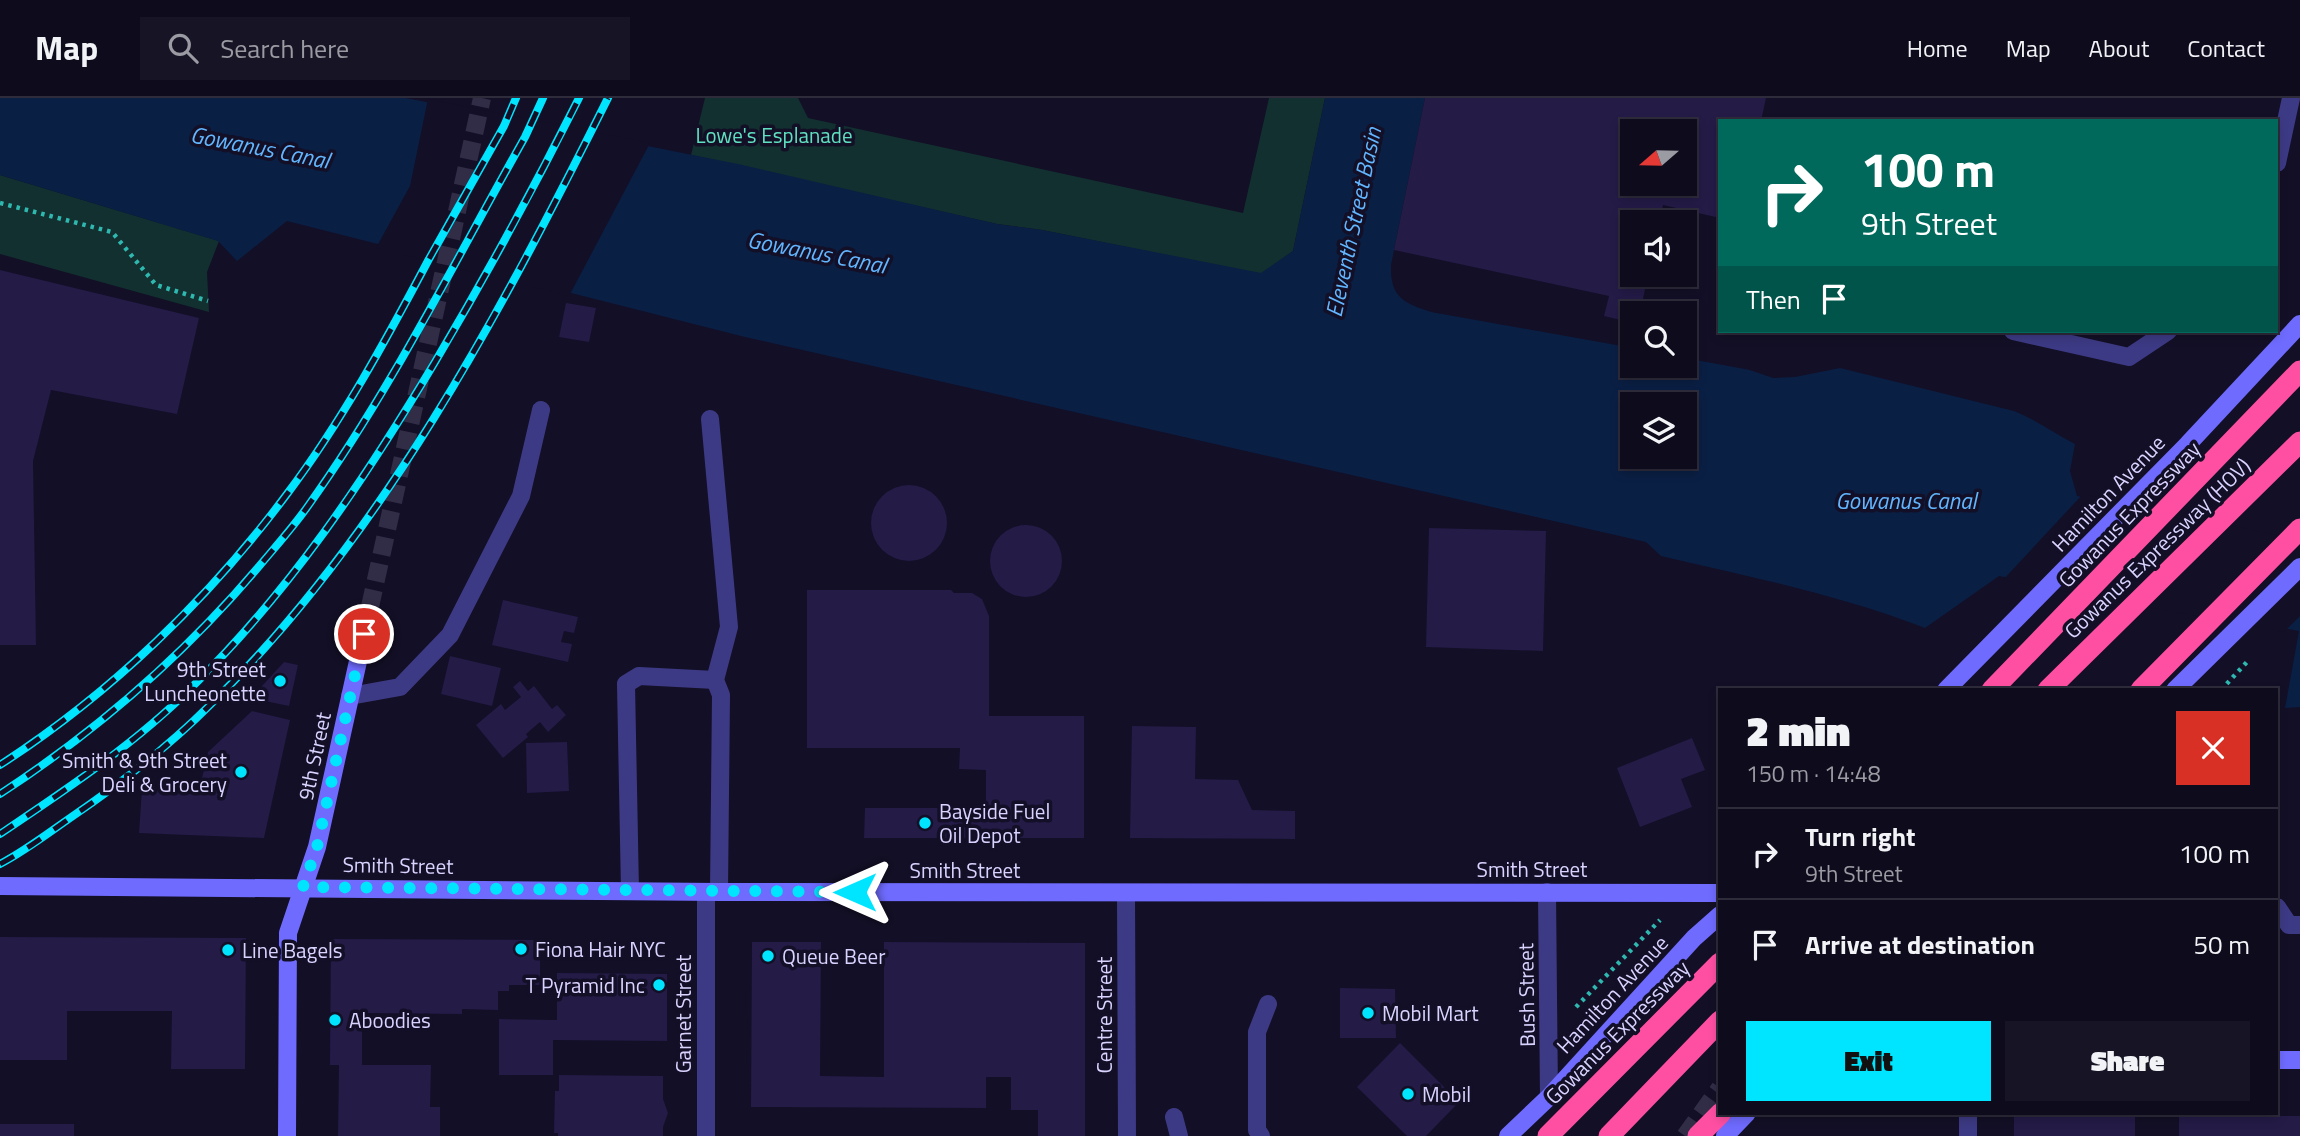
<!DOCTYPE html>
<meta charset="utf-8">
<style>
body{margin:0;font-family:"Titillium Web",sans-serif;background:#171425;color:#f1f3f6;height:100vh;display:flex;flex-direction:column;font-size:26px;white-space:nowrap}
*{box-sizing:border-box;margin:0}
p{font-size:23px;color:#9b9ba3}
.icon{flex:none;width:38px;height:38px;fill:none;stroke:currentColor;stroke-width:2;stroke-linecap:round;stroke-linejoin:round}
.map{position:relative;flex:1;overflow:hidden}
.side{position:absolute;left:1718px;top:590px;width:560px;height:427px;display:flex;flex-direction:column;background:#0e0b1c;border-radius:0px;box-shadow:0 4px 10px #0003,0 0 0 2px #2e2b3b}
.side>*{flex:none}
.hud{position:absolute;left:1718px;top:21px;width:560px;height:214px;border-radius:0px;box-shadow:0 4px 10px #0003,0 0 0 2px #2e2b3b;background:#00695c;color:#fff;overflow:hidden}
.needle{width:46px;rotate:250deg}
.fabs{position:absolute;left:1620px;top:21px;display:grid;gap:14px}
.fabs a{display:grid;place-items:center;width:77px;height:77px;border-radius:0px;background:#0e0b1c;box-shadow:0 4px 10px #0003,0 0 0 2px #2e2b3b;font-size:35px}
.pin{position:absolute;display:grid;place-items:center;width:60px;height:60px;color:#fff;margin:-30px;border:4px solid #fff;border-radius:50%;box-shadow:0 2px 7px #0007}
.me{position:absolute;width:77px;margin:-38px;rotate:270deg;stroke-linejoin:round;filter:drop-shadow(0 0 5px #0008)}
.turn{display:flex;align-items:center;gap:24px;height:147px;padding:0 28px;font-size:32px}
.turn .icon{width:91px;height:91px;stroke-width:2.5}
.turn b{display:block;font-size:49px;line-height:60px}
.then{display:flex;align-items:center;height:66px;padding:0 28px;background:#0003;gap:14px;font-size:26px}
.round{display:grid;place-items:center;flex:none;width:74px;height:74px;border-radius:0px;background:#171425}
.headline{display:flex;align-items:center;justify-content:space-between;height:119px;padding:0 28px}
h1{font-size:42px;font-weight:800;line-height:52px}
.action{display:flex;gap:14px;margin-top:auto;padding:14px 28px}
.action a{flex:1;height:80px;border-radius:0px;background:#00e5ff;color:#111;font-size:28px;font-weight:800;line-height:80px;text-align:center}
.action a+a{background:#171425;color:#f1f3f6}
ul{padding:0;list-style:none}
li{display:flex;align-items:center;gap:21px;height:91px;padding:0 28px;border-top:2px solid #2e2b3b}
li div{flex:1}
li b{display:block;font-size:26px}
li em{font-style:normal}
header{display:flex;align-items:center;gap:42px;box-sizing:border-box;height:98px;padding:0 35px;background:#0e0b1c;border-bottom:2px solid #2e2b3b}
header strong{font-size:33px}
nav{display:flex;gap:38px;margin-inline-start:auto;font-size:24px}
.search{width:490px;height:63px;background:#171425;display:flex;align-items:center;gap:18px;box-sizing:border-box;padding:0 24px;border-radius:0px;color:#9b9ba3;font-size:26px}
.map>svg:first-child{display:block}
.green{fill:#12302f}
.water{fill:#0a1f44;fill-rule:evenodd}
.pier{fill:#130f26}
.building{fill:#241b47;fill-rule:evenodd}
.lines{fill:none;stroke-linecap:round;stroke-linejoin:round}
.secondary-tunnel{stroke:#312d47;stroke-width:18;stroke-dasharray:18 9;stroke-linecap:butt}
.path{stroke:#2fb8b0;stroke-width:4.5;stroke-dasharray:3.5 5;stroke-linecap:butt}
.lane{stroke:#3d3a85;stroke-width:18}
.street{stroke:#3d3a85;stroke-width:18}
.secondary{stroke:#6f6bff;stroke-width:18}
.highway{stroke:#ff4fa3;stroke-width:21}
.rail-casing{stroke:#00e5ff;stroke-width:8}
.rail{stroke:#130f26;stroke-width:5;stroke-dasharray:16;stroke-linecap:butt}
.route{stroke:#00e5ff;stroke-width:12;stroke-dasharray:0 21.6}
.poi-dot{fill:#00e5ff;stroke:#130f26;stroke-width:2.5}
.labels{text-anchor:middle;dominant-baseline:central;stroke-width:7;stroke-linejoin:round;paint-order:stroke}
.park-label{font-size:21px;fill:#5fe0c0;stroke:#130f26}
.street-label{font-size:21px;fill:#d9d4ff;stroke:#130f26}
.poi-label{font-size:21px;fill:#d9d4ff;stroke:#130f26;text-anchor:start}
.water-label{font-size:23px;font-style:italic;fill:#62b6ff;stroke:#130f26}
</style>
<header>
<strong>Map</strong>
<div class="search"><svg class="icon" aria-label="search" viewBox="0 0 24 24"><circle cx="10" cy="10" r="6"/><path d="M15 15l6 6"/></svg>Search here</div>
<nav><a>Home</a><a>Map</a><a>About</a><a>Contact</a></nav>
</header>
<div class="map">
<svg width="2300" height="1038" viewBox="0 0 2300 1038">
<rect width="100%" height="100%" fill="#130f26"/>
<g class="green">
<path d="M705,0h93l10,20 435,95 26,-115h56l-32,153 -32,23 -219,-44 -45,-6 -306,-69z"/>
<path d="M0,77l219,66 -12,31 2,40 -209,-58z"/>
</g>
<path class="water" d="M0,0h406l332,66 259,60 45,6 219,43 32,-22 32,-153h100l-34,167c-1,32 12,38 40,47l202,36v18h52v-8l65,12 23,8 22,-1 45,-9 174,43c22,9 40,22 61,33l-5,27 7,25 223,48v163l-15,1 14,-77 -300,-55 -74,52c-86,-33 -174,-51 -264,-72l-15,-14 -901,-205 -458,-116 -50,40 -19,-20 -218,-66zM1633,306h52v53h-52z"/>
<g class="pier">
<path d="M428,1l222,44 -81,153 -193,-48 34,-62z"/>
<path d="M2083,396l217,46v76l-16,16 -281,-52z"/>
</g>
<g class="building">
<path d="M1425,0h341l-5,23h-41v97l-57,-13 -3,17h-27v53h15l-8,38h-7v10l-29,-7 5,-20 -215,-46zM1633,33h52v53h-52z"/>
<path d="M0,172l199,48 -22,96 -126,-24 -18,71 3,184h-36z"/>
<path d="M566,205l30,5 -7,34 -30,-5z"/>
<circle cx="909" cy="425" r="38"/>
<circle cx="1026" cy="463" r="36"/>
<path d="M1429,430l117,3 -3,120 -117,-4z"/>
<path d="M807,492h144l3,3h18l10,6 7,17v100h95v122h-220l1,-30h121v-38l-27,-1 1,-21h-153z"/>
<path d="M503,502l75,17 -4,16 -10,-2 -3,11 11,2 -4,18 -76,-17z"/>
<path d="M450,558l51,12 -9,38 -51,-12z"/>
<path d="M284,564l14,3 -9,41 -38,-8z"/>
<path d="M520,583l8,10 6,-5 18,23 5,-4 9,10 -18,17 -8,-10 -14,12 2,3 -25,21 -27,-33 25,-21 4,6 16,-13 -8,-10z"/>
<path d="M252,613l38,9 -26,118 -125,-5 3,-44 57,2 9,-39z"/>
<path d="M1132,628l64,1 -1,52 43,1 14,30 43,1v28l-165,-1z"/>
<path d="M1692,640l13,32 -24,9 11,28 -52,20 -23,-59z"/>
<path d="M567,644l2,49 -42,2 -1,-50z"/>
<path d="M0,839l246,1 -1,131h-74l1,-58h-105v49h-67z"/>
<path d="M331,841l209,1v45h-31v6h-11v19l-36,-1v5l-100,-1v52h69l-1,42h10v29h-102l1,-71h-9z"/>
<path d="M752,844h69l-1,134 64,1v-135l201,1v193h-47v-26h-27v-33h-25v31l-235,-1z"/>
<path d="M557,875l110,1v67l-114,-1v35h-54v-56l58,1z"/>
<path d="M1340,890l55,1 1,49h-56z"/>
<path d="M1400,945l59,59 -33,34h-19l-50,-49z"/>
<path d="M559,977l104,1v23l5,14 -5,14v9h-105v-3h-4l1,-42h4z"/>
<rect x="2014" y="1015" width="121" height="23"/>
<path d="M2179,1017l121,1v20h-121z"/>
<rect x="0" y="1026" width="74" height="12"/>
</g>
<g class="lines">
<g class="secondary-tunnel">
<path d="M364,536l118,-536"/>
<path d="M1685,1038l35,-48"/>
</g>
<g class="path">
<path d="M0,105l112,29 44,53 52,16"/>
<path d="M2221,592l26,-28"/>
<path d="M1576,909l84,-87"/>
</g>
<g class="lane">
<path d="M2277,65l14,-65"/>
<path d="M2013,233l116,26 39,-26"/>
<path d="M710,321l19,208 -14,53 6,15 -2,197"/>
<path d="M350,598l50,-9 50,-52 71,-139 20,-86"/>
<path d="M630,793l-4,-207 13,-8 76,4"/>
<path d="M2277,809l12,18h11"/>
<path d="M1174,1019l5,19"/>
<path d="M1261,1038l-4,-6v-98l11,-28"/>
</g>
<g class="street">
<path d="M1547,794l2,205"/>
<path d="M1126,795l1,243"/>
<path d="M706,1038v-244"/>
<path d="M1968,1038v-23"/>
</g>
<g class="secondary">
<path d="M1946,592l242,-246 112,-120"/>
<path d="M2175,592l125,-123"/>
<path d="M0,788l719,6 1001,1"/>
<path d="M2277,962h23"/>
<path d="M287,1038l1,-203 29,-86 47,-213"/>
<path d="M1508,1038l41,-39 145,-159 26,-23"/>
<path d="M1725,1038l22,-23"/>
</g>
<g class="highway">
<path d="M1992,592l308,-319"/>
<path d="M2048,592l252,-248"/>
<path d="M2141,592l159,-161"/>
<path d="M1548,1038l172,-173"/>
<path d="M1609,1038l111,-115"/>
<path d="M1698,1038l23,-23"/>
</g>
<g class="rail-casing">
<g id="rail">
<path d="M0,667c110,-71 209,-166 287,-271 55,-73 99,-154 142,-235 25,-44 50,-89 75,-133l12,-28"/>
<path d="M0,696c98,-64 186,-141 261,-230 16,-19 33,-38 47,-58 83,-116 147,-245 217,-369l18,-39"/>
<path d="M0,736c67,-45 135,-90 192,-147 98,-96 173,-208 243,-325 51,-86 99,-174 144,-264"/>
<path d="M0,766c25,-13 47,-30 70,-46 50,-34 98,-71 140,-113 172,-167 292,-395 398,-607"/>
</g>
</g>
<use href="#rail" class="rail"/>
</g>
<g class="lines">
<path class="route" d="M364,536l-47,213 -14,40 552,5"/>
</g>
<g class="poi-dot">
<circle cx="280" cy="583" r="7"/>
<circle cx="241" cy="674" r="7"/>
<circle cx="925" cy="725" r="7"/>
<circle cx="521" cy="851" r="7"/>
<circle cx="228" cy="852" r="7"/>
<circle cx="768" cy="858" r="7"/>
<circle cx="659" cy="887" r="7"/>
<circle cx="1368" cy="915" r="7"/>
<circle cx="335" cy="922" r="7"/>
<circle cx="1408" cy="996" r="7"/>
</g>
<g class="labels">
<g class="park-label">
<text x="774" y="37">Lowe's Esplanade</text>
</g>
<g class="street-label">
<text transform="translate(2108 395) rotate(-46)">Hamilton Avenue</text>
<text transform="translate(2129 416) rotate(-46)">Gowanus Expressway</text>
<text transform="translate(2157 450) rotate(-44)">Gowanus Expressway (HOV)</text>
<text transform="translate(314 658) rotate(-78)">9th Street</text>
<text transform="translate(398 767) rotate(1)">Smith Street</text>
<text x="1532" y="771">Smith Street</text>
<text x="965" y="772">Smith Street</text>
<text transform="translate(1612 896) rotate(-47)">Hamilton Avenue</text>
<text transform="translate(1526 897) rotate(-91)">Bush Street</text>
<text transform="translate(683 916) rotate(-90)">Garnet Street</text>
<text transform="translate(1104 917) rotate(-90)">Centre Street</text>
<text transform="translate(1617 934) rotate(-45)">Gowanus Expressway</text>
</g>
<g class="poi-label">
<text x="266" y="571" text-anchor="end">9th Street<tspan x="266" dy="24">Luncheonette</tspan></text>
<text x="227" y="662" text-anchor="end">Smith &amp; 9th Street<tspan x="227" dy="24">Deli &amp; Grocery</tspan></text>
<text x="939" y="713">Bayside Fuel<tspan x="939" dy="24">Oil Depot</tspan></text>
<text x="535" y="851">Fiona Hair NYC</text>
<text x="242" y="852">Line Bagels</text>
<text x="782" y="858">Queue Beer</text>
<text x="645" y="887" text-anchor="end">T Pyramid Inc</text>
<text x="1382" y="915">Mobil Mart</text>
<text x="349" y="922">Aboodies</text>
<text x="1422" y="996">Mobil</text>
</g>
<g class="water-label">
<text transform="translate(260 49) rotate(11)">Gowanus Canal</text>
<text transform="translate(1353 124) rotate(-78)">Eleventh Street Basin</text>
<text transform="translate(817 154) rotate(11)">Gowanus Canal</text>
<text x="1906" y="402">Gowanus Canal</text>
</g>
</g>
</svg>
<div class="fabs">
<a><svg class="needle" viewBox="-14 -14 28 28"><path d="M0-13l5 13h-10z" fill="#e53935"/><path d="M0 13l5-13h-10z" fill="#9b9ba3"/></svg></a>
<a><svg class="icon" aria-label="sound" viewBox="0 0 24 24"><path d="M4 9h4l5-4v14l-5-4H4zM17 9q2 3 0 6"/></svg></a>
<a><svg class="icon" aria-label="search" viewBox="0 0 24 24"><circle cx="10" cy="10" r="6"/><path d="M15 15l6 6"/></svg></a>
<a><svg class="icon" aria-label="layers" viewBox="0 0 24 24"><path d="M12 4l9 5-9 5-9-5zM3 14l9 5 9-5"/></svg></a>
</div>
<div class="pin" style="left:364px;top:536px;background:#d93025"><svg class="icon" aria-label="arrive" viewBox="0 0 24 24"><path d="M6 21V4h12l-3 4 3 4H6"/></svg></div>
<svg class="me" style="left:855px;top:794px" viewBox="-20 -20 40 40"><path d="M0-17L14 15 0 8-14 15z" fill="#00e5ff" stroke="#fff" stroke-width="4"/></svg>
<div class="hud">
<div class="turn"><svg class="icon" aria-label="right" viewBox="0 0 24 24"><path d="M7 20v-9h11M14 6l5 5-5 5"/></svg><div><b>100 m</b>9th Street</div></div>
<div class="then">Then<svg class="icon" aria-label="arrive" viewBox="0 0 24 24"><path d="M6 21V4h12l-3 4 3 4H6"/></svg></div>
</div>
<section class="side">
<div class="headline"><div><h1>2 min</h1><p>150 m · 14:48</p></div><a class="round" style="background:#d93025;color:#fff"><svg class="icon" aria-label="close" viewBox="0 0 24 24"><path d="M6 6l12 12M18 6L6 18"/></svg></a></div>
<ul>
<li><svg class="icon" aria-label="right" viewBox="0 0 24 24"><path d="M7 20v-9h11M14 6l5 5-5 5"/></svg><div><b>Turn right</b><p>9th Street</p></div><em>100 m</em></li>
<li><svg class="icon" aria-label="arrive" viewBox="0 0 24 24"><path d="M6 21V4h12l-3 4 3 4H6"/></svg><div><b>Arrive at destination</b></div><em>50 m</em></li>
</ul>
<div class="action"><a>Exit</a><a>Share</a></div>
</section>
</div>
